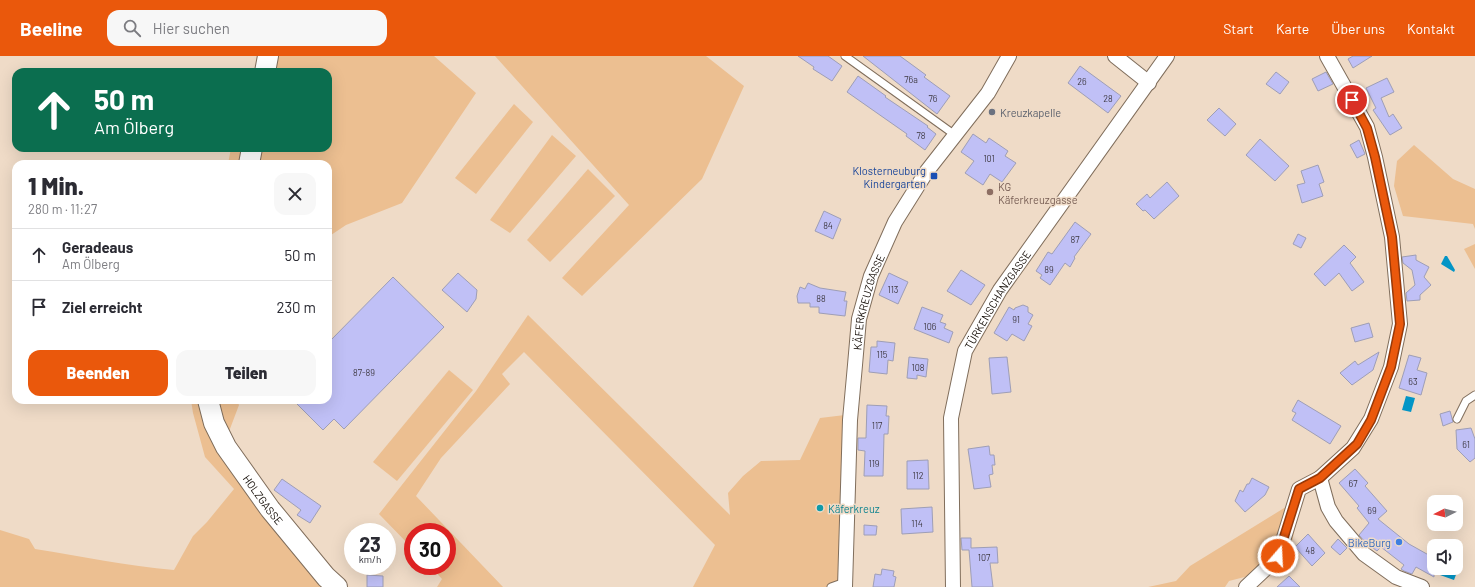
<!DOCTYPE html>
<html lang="de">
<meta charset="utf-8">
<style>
body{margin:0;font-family:Barlow,sans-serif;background:#f7f7f7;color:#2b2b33;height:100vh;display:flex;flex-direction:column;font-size:15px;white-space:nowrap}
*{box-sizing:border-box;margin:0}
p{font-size:13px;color:#7c7c81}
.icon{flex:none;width:22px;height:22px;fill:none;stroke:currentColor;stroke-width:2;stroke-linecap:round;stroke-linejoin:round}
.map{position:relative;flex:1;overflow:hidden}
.details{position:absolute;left:12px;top:104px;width:320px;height:244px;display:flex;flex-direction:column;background:#fff;border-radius:12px;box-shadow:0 4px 16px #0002}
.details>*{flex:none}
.hud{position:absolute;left:12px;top:12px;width:320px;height:84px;border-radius:12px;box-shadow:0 4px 16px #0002;background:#0b6e4f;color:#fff;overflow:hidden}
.needle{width:26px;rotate:264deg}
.tools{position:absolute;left:1427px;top:439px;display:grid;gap:8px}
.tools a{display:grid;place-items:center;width:36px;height:36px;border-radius:8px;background:#fff;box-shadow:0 4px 16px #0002;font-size:20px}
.speed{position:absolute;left:344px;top:467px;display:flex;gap:8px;font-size:20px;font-weight:700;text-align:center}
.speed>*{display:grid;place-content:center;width:52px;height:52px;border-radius:50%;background:#fff;box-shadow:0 4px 16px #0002;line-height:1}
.speed small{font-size:10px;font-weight:400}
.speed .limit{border:6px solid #d22;background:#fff;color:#111}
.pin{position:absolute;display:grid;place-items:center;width:34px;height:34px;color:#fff;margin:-17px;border:2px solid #fff;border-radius:50%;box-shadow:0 1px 4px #0007}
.me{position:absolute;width:44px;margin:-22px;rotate:19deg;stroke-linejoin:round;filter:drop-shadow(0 0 3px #0008)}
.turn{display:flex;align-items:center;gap:14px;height:84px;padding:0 16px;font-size:18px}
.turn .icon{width:52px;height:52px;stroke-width:2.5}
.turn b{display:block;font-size:28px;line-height:34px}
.round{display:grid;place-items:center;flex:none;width:42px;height:42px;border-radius:12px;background:#f7f7f7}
.summary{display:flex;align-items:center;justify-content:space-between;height:68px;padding:0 16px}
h1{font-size:24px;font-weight:800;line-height:30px}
.primary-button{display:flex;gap:8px;margin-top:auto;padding:8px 16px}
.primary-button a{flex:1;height:46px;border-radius:12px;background:#ea580c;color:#fff;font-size:16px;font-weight:800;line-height:46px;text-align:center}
.primary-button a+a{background:#f7f7f7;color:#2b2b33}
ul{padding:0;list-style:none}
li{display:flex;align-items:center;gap:12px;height:52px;padding:0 16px;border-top:1px solid #e1e1e2}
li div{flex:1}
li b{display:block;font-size:15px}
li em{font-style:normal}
header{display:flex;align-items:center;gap:24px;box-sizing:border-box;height:56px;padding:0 20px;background:#ea580c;color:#fff}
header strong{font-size:19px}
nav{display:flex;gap:22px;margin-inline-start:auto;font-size:14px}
.search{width:280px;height:36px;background:#f7f7f7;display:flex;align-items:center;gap:10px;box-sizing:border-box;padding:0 14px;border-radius:12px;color:#7c7c81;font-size:15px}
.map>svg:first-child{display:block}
.green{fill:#ecbf91}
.water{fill:#0395c6}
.building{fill:#c0c0f6;stroke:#9e9eb6}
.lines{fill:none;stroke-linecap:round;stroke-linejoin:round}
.lane-casing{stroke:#806e5c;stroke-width:9}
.street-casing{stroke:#806e5c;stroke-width:16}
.secondary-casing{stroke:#806e5c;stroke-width:22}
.lane{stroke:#fff;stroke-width:7}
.street{stroke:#fff;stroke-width:14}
.secondary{stroke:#fff;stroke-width:20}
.route-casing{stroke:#983908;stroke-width:10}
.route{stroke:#ea580c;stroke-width:7}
.worship-dot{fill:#6b7280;stroke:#efdbc7;stroke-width:1.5}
.transit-dot{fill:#1a4fb4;stroke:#efdbc7;stroke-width:1.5}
.education-dot{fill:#8d6e63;stroke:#efdbc7;stroke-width:1.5}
.culture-dot{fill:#0f9aa8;stroke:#efdbc7;stroke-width:1.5}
.shop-dot{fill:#3f7fe0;stroke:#efdbc7;stroke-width:1.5}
.labels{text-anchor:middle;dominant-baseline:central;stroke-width:3;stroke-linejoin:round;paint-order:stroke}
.number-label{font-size:9px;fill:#3f3a43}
.worship-label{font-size:11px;fill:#5b616d;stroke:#efdbc7;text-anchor:start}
.transit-label{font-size:11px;fill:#164399;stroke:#efdbc7;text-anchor:end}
.education-label{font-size:11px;fill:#785e54;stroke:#efdbc7;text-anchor:start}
.street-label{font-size:11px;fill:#140d07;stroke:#efdbc7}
.culture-label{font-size:11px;fill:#0d838f;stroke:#efdbc7;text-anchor:start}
.shop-label{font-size:11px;fill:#366cbe;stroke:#efdbc7;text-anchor:end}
</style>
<header>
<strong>Beeline</strong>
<div class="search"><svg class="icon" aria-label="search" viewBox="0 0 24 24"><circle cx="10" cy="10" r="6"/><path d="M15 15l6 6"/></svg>Hier suchen</div>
<nav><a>Start</a><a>Karte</a><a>Über uns</a><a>Kontakt</a></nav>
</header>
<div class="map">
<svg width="1475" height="531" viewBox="0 0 1475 531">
<rect width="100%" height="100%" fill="#efdbc7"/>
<g class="green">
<path d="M276,0h158l42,37 -74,110 -56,22 -18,12v-73h-100l3,-16h97v-76h-60z"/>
<path d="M495,0h211l38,30 -42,93 -120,117 -20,-18 67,-73z"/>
<path d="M514,48l19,18 -57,72 -21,-16z"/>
<path d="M552,79l24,21 -66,77 -20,-13z"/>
<path d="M1414,89l39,34 22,10v40l-2,-5 -70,-8 -9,-30 3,-25z"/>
<path d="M588,113l27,27 -65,66 -23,-22z"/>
<path d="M1475,188v25l-11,-20z"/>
<path d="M528,259l202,200 -2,-22 15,-17 18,-15 39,-1 20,-42 25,-3 -6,172h-146l22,-42 -191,-193 -22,22 8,10 -69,74 -25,38 87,91h-66l5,-8 -12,-13h17v-34h-34v17l-34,-35 97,-123z"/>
<path d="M449,314l24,20 -76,91 -24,-19z"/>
<path d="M191,344h45l3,5 -17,45 101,137h-323v-57l29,9 6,10c46,7 92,17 139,21l19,-34 14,-14 27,-33 -29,-32 -12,-44z"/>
<path d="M1302,441l-10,45 -32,31 -31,8 -4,6h-77l28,-6 14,-15z"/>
</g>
<g class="water">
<path d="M1445,200h2l8,14 -1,2 -13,-8z"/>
<path d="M1406,340l9,2 -4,14 -9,-2z"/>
<path d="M1442,512l15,4 -3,8 -14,-5z"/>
</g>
<g class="building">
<path d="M798,0h30l14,10 -10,15 -19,-12 1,-2z"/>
<path d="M863,0h37l26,19 -2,2 26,19 -13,18z"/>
<path d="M1353,0h19l-19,12 -5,-9z"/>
<path d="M1080,10l41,30 -13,17 -40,-30z"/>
<path d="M1276,16l13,10 -9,12 -14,-10z"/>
<path d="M1326,16l7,12 -15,7 -6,-12z"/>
<path d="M858,20l28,20 -1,1 43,29 -1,1 9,7 -11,16 -19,-14 1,-2 -60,-42z"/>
<path d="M1387,22l7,14 -13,6 8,19 4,-3 9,14 -12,7 -17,-25 3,-2 -10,-20z"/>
<path d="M1219,52l17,16 -11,12 -18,-16z"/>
<path d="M973,78l13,9 3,-5 19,13 -3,5 11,7 -14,19 -12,-8 -7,11 -18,-12 9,-12 -13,-9z"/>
<path d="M1260,83l29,27 -14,15 -29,-26z"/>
<path d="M1359,84l6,14 -8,4 -7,-13z"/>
<path d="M1318,109l6,17 -5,2 4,12 -21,7 -5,-18 8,-2 -4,-12z"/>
<path d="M1167,126l12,14 -25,23 -9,-9 -2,1 -7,-7 11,-10 3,4z"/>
<path d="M824,155l17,8 -8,20 -18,-8z"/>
<path d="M1075,166l16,12 -17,23 1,1 -5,9 -5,-4 -15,22 -10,-7 2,-3 -6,-4 12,-19 4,2z"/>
<path d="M1298,178l8,4 -5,10 -8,-4z"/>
<path d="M1344,189l12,12 -6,6 14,19 -12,9 -13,-18 -14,13 -11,-12z"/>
<path d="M1416,199v5l13,7 -5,10 7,8 -11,10v5l-13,1 -1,-8 9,-8 -3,-15 -9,-7 -1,-6z"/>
<path d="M961,214l24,15 -14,20 -24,-14z"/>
<path d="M458,217l19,17 -1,9 -9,13 -25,-22z"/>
<path d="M889,217l19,9 -10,22 -19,-9z"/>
<path d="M393,221l51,50 -100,102 -10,-10 -11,11 -30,-30h35v-57z"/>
<path d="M808,227l12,5 26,4 -2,9h3l-2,15 -26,-3v-6h-9v-4h-12l-1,-7 3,-9 5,2z"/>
<path d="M1023,249l5,2v5l5,3 -5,9 4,2 -8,15 -12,-7 -5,7 -13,-8 15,-26 5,3 1,-2z"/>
<path d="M922,251l21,8 -3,7 6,2 -2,4 9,4 -4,11 -35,-14z"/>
<path d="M1369,267l4,14 -18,5 -4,-14z"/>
<path d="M877,285l18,2 -2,18 -5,-1 -1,14 -18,-2 2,-25h6z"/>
<path d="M1379,296l-6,18 -21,15 -12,-12 15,-12 3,4z"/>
<path d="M1409,299l12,3 -4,12 10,3 -6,22 -22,-7z"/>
<path d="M909,301l19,2 -2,18 -9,-2v4l-10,-1z"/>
<path d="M1007,301l4,35 -19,2 -3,-36z"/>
<path d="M1298,344l43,26 -11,18 -38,-24 4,-7 -4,-2z"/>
<path d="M867,349l20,1 -1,10h3l-1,18h-4l-1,42h-19l1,-25 -7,-1v-12h8z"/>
<path d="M1450,355l3,11 -10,4 -3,-12z"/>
<path d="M1471,372l4,11v19l-5,4 -13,-13 -1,-19z"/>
<path d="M989,390l1,9h4l1,10h-3l1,9 -4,1 2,12 -17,2 -6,-40z"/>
<path d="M928,404l1,29h-22v-28z"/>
<path d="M1355,413l13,14 -3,3 22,25 -9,8 31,25 25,14v19l-18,-10 -4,7 -8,-3 -3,-2 3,-4 -23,-18 -4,4 -12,-9 -6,-7 10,-12 -12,-15 2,-2 -20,-23z"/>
<path d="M1252,422l17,9 -4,8 -20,17 -10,-11 5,-11 3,2 4,-8h2z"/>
<path d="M282,423l39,27 -11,17 -13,-8 4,-5 -27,-20z"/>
<path d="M932,451l1,25 -31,2 -1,-25z"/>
<path d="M864,469l13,1 -1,9h-12z"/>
<path d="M1308,478l17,19 -13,13 -17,-19z"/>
<path d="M961,482h10v10l26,-1 1,16h-8l3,24h-21l-3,-37h-7z"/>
<path d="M1338,483l9,9 -7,7 -9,-8z"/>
<path d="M882,513l12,2 -1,5 3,1 -2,10h-21l2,-13 6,1z"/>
<path d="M367,519l16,1v11h-16z"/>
<path d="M1289,520l11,11h-23z"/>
</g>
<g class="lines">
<g class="lane-casing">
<g id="lane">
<path d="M845,0l110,79"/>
<path d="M1457,363l9,-18 9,-6"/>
<path d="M831,531l14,-5"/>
</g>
</g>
<g class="street-casing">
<g id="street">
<path d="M1115,0l34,27"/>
<path d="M1327,0l40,71 8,30 17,80 8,87 -9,43 -20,52 -18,29 -33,30 8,29 8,14 28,33 32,23 26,10"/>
<path id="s1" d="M845,531l5,-167 5,-55 4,-46 12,-43 24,-54 32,-51 61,-78 21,-37"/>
<path id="s2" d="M953,531l-2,-169 14,-67 35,-61 167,-234"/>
<path d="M1246,531l32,-30 21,-68 21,-11"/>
</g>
</g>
<g class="secondary-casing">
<g id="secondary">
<path d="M265,16l3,-16"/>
<path d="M249,108l3,-16"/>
<path id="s3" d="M208,344l6,23 12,24 44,62 56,68 11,10"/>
</g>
</g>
<use href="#lane" class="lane"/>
<use href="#street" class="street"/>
<use href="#secondary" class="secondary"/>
</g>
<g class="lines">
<g class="route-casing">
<path id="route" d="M1278,500l21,-67 21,-11 37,-34 14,-24 20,-53 9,-43 -8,-87 -17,-80 -8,-29 -15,-28"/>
</g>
<use href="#route" class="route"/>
</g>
<circle class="worship-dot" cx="992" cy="56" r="4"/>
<rect class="transit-dot" x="930" y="116" width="8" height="8" rx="2"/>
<circle class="education-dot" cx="990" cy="136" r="4"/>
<circle class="culture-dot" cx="820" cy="452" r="4"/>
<circle class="shop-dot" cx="1399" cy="486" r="4"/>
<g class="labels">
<g class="number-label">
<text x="911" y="23">76a</text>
<text x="1082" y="25">26</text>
<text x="933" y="42">76</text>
<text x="1108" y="42">28</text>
<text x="921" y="79">78</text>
<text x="989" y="102">101</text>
<text x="828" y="169">84</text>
<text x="1075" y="183">87</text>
<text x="1049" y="213">89</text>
<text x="893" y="233">113</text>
<text x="821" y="242">88</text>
<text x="1016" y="263">91</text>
<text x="930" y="270">106</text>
<text x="882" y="298">115</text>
<text x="918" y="311">108</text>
<text x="364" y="316">87-89</text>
<text x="1413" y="325">63</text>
<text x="877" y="369">117</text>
<text x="1466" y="388">61</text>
<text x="874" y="407">119</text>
<text x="918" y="419">112</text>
<text x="1353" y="427">67</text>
<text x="1372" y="454">69</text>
<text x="917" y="467">114</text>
<text x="1310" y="494">48</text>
<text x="984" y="501">107</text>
</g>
<g class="worship-label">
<text x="1000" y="56">Kreuzkapelle</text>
</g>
<g class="transit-label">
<text x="926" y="114">Klosterneuburg<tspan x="926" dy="13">Kindergarten</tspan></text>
</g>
<g class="education-label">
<text x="998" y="130">KG<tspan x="998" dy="13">Käferkreuzgasse</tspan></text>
</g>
<g class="street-label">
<text stroke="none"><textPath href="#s2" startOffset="298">TÜRKENSCHANZGASSE</textPath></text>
<text stroke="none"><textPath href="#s1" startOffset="287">KÄFERKREUZGASSE</textPath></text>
<text stroke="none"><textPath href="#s3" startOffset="115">HOLZGASSE</textPath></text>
</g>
<g class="culture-label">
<text x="828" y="452">Käferkreuz</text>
</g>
<g class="shop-label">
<text x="1391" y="486">BikeBurg</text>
</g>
</g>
</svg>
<div class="tools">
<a><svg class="needle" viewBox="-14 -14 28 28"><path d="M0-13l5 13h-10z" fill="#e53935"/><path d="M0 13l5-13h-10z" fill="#7c7c81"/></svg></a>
<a><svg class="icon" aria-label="sound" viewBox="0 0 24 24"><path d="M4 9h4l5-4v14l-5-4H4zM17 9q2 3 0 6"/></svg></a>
</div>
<div class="speed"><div>23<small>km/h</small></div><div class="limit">30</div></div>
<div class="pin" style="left:1352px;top:44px;background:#d93025"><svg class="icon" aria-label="arrive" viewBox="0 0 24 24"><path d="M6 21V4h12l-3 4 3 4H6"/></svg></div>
<svg class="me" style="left:1278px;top:500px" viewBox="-20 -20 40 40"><circle r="17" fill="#ea580c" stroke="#fff" stroke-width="3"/><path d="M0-11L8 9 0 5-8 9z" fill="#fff"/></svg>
<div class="hud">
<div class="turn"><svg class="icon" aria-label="ahead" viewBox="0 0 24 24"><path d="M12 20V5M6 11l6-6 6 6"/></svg><div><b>50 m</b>Am Ölberg</div></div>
</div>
<section class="details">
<div class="summary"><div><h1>1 Min.</h1><p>280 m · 11:27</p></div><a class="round"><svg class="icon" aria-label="close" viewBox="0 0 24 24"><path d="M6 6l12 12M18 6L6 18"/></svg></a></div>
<ul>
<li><svg class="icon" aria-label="ahead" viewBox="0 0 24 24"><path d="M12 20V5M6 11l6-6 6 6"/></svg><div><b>Geradeaus</b><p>Am Ölberg</p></div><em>50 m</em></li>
<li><svg class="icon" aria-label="arrive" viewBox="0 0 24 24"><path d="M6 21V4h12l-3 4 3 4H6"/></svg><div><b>Ziel erreicht</b></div><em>230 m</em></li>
</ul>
<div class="primary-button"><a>Beenden</a><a>Teilen</a></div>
</section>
</div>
